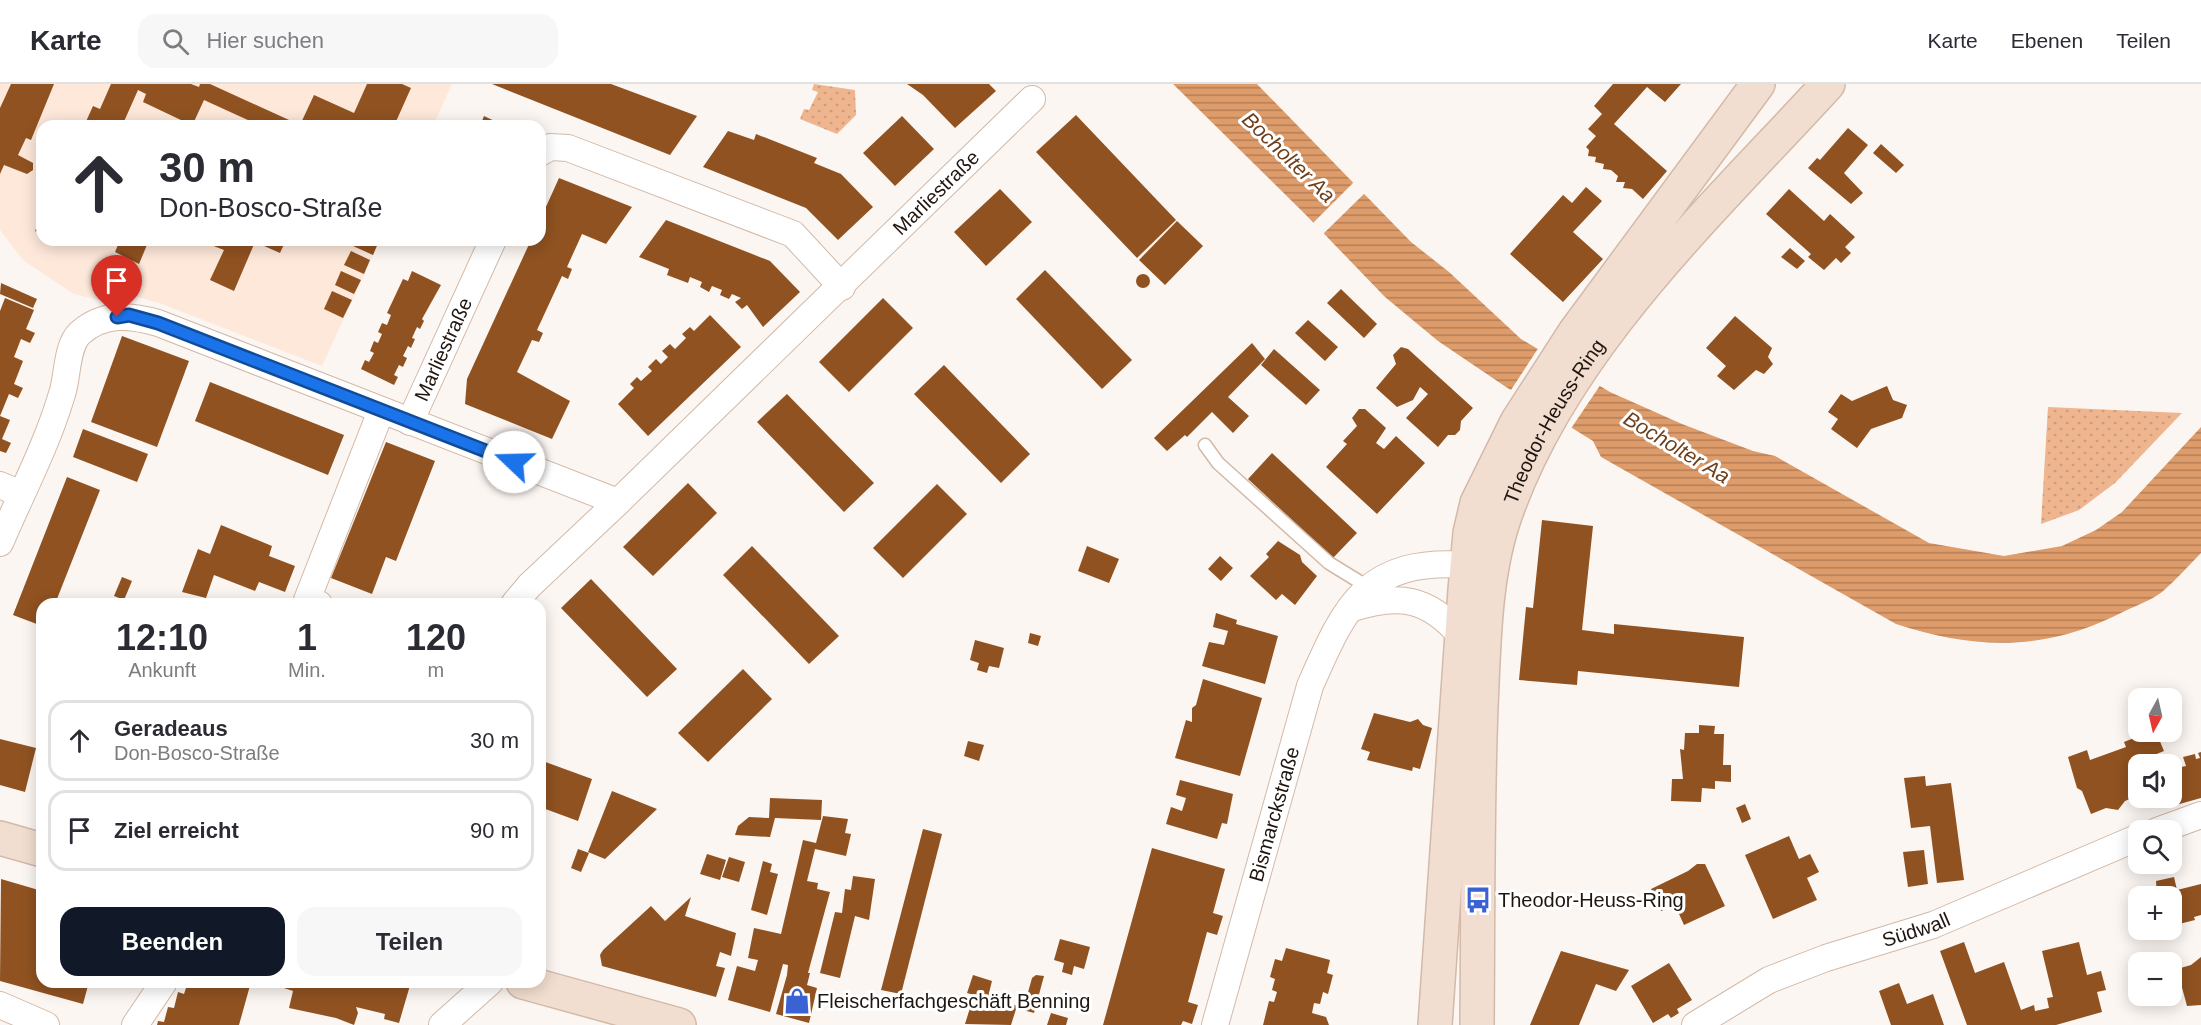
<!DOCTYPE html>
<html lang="de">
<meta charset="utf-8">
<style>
body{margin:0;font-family:Helvetica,sans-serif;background:#f7f7f7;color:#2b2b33;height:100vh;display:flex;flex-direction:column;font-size:22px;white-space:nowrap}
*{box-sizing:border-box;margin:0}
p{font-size:20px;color:#7c7c81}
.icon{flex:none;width:33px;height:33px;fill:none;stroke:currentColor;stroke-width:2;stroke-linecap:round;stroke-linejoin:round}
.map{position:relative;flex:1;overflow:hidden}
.sheet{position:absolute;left:36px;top:514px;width:510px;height:390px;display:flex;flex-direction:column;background:#fff;border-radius:18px;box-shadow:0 3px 15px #0003}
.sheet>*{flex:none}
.guide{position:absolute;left:36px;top:36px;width:510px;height:126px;border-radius:18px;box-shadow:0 3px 15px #0003;background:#fff;color:#2b2b33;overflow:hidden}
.needle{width:39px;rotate:188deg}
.tools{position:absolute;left:2128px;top:604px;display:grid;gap:12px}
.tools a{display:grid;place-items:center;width:54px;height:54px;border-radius:12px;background:#fff;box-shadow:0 3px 15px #0003;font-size:30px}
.pin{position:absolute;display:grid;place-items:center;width:51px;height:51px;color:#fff;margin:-62px -26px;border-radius:50% 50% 50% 0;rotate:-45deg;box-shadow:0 0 6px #0007}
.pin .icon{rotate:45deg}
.me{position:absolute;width:66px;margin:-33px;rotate:291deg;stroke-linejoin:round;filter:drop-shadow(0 0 4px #0008)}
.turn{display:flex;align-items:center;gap:21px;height:126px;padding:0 24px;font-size:27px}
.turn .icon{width:78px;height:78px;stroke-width:2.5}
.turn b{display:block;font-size:42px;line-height:51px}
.eta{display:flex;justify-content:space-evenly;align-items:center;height:102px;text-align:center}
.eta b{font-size:36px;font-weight:700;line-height:42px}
.primary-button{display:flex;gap:12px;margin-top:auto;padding:12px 24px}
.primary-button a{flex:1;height:69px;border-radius:18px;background:#111827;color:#fff;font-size:24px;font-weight:700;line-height:69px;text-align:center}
.primary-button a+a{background:#f7f7f7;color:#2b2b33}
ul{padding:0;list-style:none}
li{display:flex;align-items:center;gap:18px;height:81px;margin:0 12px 9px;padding:0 12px;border:3px solid #e1e1e2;border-radius:18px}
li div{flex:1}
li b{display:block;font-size:22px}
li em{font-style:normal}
header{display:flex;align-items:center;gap:36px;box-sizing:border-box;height:84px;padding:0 30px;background:#fff;border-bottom:2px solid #e1e1e2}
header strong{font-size:28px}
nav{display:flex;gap:33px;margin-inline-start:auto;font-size:21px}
.search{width:420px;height:54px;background:#f7f7f7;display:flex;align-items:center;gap:15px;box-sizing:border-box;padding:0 21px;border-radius:18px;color:#7c7c81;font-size:22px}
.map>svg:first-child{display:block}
.built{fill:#fde8da}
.park{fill:url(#park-dots)}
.water{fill:url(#water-rules)}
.pier{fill:#fcf6f2}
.building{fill:#905221}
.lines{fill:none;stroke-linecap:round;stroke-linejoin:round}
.lane-casing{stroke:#d3b9a7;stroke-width:15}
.street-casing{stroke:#d3b9a7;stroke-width:28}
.secondary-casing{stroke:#d3b9a7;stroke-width:36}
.lane{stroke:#fff;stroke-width:12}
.street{stroke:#fff;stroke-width:26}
.secondary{stroke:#f2ded0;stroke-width:33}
.route-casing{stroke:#114b97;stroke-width:15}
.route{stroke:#1a73e8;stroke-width:10}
.labels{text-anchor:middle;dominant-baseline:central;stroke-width:6;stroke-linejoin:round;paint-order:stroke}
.street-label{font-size:20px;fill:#201610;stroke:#fff}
.poi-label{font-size:20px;fill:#201610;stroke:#fff;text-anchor:start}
.water-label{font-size:21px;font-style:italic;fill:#6d3f1c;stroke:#fff}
</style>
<header>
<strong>Karte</strong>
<div class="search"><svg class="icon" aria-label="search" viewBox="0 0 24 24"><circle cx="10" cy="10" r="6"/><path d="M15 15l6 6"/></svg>Hier suchen</div>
<nav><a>Karte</a><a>Ebenen</a><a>Teilen</a></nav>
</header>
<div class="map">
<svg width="2201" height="941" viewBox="0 0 2201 941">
<defs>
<pattern id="park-dots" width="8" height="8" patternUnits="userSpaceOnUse" patternTransform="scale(1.5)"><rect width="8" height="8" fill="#eeb58f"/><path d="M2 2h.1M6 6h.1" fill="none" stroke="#cc9b7a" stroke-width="1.8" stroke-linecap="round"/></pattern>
<pattern id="water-rules" width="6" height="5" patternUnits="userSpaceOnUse" patternTransform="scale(1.5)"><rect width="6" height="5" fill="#df9c6b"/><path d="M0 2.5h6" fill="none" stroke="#b47e57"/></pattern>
</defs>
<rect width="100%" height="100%" fill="#fcf6f2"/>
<path class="built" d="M0,0h452l-19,42h-391v114h338l-58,126 -160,-62 -37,-11 -26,7 -25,-6 -51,-34 -23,-30z"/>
<g class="park">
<path d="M814,0l41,6 1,25 -19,19 -37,-15 4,-10 5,1 9,-18 -6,-2z"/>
<path d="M2048,323l134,6 -67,70 -36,27 -38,14z"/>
</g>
<path class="water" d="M1173,0h84l154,158 38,30 72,67 89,53 72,32 71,27 22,5 154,87 75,13 58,-10 34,-16 26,-18 79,-85v126c-13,13 -25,27 -39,39 -10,8 -25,13 -37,19 -77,40 -147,40 -229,13l-295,-167 -8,-16 -87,-54 -68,-46 -53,-44 -80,-83z"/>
<g class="pier">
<path d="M1356,96l11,11 -45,44 -10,-11z"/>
<path d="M1539,263l62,37 -31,46 -61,-37z"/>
</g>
<g class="building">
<path d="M11,0h43l-23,56 -5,-2 -8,17 15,8v7l-6,4 -23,-9 -4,9v-66z"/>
<path d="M111,0h80l8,3 1,-3h10l90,41 14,-30 40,18 13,-29h35l9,4 -17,38h-133l-57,-26 -12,26h-12l3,-5 -40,-19 3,-8 -8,-4 -16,36h-38l9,-20 7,3z"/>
<path d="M492,0h119l86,32 -27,39z"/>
<path d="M907,0h82l7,7 -41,37 -32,-33z"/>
<path d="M1613,0h68l-16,18 -18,-15 -33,37 53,47 -24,28 -11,-10 -9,-1 2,-6h-9l2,-6 -7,-6 -8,-1 1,-5 -9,-2 1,-5 -8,-1 1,-6 -3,-3 10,-11 -8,-7 14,-15 -8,-8z"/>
<path d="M1076,31l100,105 -39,38 -101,-106z"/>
<path d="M484,32l21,10h-25z"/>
<path d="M902,32l32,33 -39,37 -32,-33z"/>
<path d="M1848,44l20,17 -24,28 19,20 -12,11 -43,-36 9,-10 3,2z"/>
<path d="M728,47l26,9 2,-6 61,24 -3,5 27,11 32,33 -35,33 -32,-32 -103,-41z"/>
<path d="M1881,60l23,21 -8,8 -23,-20z"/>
<path d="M559,94l73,29 -26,37 -24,-10 -15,33 5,2 -4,10 -6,-3 -25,54 6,3 -4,9 -7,-2 -15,32 53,29 -18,38 -87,-35 2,-25 64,-139h9v-20z"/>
<path d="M1586,103l16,14 -29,31 30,27 -40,43 -53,-48 53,-59 9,8z"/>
<path d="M1000,105l32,33 -46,44 -32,-34z"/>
<path d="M1789,105l35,32 6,-7 25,23 -10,10 6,6 -10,10 -5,-5 -12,12 -16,-13 3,-3 -45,-40z"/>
<path d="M42,132v18l-7,-3z"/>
<path d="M666,136l104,41 30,31 -37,35 -16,-22 -5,4 -7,-7 6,-4 -9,-4 -3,5 -9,-4 2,-5 -10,-4 -3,6 -9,-5 2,-5 -12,-5 -2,6 -21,-8 2,-6 -30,-12z"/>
<path d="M1177,137l26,25 -38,39 -26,-25z"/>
<path d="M55,156h14l-2,6z"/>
<path d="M120,156h29l-10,24 -24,-12z"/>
<path d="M198,156h88l-6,13 -25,-11 -21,49 -24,-11 14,-30z"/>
<path d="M356,156h22l1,1 -6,14 -20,-9z"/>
<path d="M1790,164l15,13 -8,8 -16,-12z"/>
<path d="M351,167l19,9 -6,14 -20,-9z"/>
<path d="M1045,186l87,90 -30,29 -86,-90z"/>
<path d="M341,187l20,9 -7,14 -19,-9z"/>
<path d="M412,187l29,14 -19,34 2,2 -4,8 -3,-2 -5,11 3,1 -4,9 -3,-2 -5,10 4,2 -4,9 -4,-2 -5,10 4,2 -4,8 -33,-16 4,-9 4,2 5,-9 -4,-2 4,-10 4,2 4,-9 -4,-2 4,-9 5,2 4,-10 -4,-2 16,-34 5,2z"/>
<circle cx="1143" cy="197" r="7"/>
<path d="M1,199l36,16 -4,9 -33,-14z"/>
<path d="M1341,205l36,35 -13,14 -37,-35z"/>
<path d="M332,207l20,9 -9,18 -19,-9z"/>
<path d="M5,214l29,12 -8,19 9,4 -5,10 -9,-4 -7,18 9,4 -9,23 9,4 -5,10 -9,-4 -9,22v-105z"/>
<path d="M883,214l30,30 -64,64 -30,-30z"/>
<path d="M710,231l31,32 -93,89 -30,-32 16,-16 -4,-4 7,-7 4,4 11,-10 -4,-4 8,-8 5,5 7,-7 -6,-6 8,-7 5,5 11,-11 -4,-4 8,-7 4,4z"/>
<path d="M1735,232l37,32 -4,9 5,7 -9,10 -8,-4 -22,20 -17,-14 9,-10 -20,-18z"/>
<path d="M1308,236l30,27 -13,14 -30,-28z"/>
<path d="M122,252l67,25 -32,86 -66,-25z"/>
<path d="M1252,259l13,16 -37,38 21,19 -16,17 -21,-21 -25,25 -2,-2 -18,16 -13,-13z"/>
<path d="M1401,263l7,2 65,59 -12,13 -1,9 -5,5h-7l-10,12 -32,-29 22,-24 -8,-7 -7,13 -16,7 -21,-19 20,-24 -3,-9z"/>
<path d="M1274,265l46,41 -14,15 -45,-40z"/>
<path d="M944,281l86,89 -29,29 -87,-89z"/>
<path d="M210,298l134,53 -16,40 -133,-54z"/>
<path d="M1887,302l6,14 14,5 -5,13 -31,11 -14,19 -26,-19 7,-10 -10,-7 13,-18 11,7z"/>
<path d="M787,310l87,89 -30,29 -87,-90z"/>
<path d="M1359,325h6l21,19 -10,15 8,6 12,-13 29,27 -48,51 -51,-47 21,-23 -4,-3 14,-15 -5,-8z"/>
<path d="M0,332l10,4 -8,19 9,4 -5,10 -6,-2z"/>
<path d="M83,345l65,25 -11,28 -64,-25z"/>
<path d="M386,358l49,19 -39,100 -10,-4 -14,37 -41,-16z"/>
<path d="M1272,369l85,80 -24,25 -85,-79z"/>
<path d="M67,393l33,13 -45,114h-13v22l-29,-11z"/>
<path d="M688,399l29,30 -64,63 -30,-29z"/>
<path d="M937,400l30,30 -64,64 -30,-30z"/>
<path d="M1542,436l51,6 -11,104 32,4v-10l130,13 -5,50 -161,-16 -1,14 -58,-5 7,-73 7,1z"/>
<path d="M221,441l51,21 -3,10 26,10 -10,26 -26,-10 -4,9 -41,-16 -8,23 -24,-6 16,-43 12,5z"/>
<path d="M1278,457l22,14 2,7 15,14 -22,29 -13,-11 -6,6 -26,-24 19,-19 -3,-3z"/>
<path d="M752,462l87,90 -30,28 -86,-89z"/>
<path d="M1087,462l32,13 -10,24 -31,-12z"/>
<path d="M1220,472l13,12 -12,13 -13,-12z"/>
<path d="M122,493l10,4 -8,19 -10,-4z"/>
<path d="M591,495l86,90 -30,28 -86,-89z"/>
<path d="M1216,529l21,7 -1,4 42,12 -13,48 -63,-18 7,-24 15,3 4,-14 -15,-4z"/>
<path d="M1030,549l11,3 -3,10 -10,-3z"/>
<path d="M975,556l29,8 -5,20 -10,-2 -2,7 -10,-3 2,-7 -9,-3z"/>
<path d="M743,585l29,30 -64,63 -30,-29z"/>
<path d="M1203,595l59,19 -22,78 -65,-18 11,-38 6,2v-14l4,-3z"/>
<path d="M1374,629l36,9 8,-3 5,6 9,3 -12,41 -7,-2 -1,4 -45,-11 3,-8 -9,-3z"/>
<path d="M1699,641l16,1 -1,8h10l-1,31h8v17l-16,-1v8l-13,-1 -1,14 -30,-1 1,-22h11l-3,-30 4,1 1,-17h14z"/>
<path d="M2149,648h7l8,19 -30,12 5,13 -5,3 5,16 -14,6 -7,9 -12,-2 -15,6 -9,-23 -5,-3 -9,-31 19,-7 3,10 36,-13 -2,-5z"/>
<path d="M0,655l36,9 -11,44 -25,-7z"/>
<path d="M968,657l16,4 -5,16 -15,-5z"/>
<path d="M2201,668v46l-25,7 -4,-16v-20l14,-3 -3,-9 12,-3 1,5 4,-1 -2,-5z"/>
<path d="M540,676l52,19 -14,42 -38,-14z"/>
<path d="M1925,692l1,10 25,-3 13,97 -27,3 -7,-57 -19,2 -7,-50z"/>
<path d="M1180,696l53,14 -6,30 -5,-1 -5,16 -51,-15 5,-17 11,4 4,-13 -10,-3z"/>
<path d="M612,707l45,18 -52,50 -17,-7z"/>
<path d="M770,714l52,2 -1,20 -46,-2 -5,19 -35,-2 3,-9 11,-9 20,1z"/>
<path d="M1745,720l6,15 -9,4 -6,-15z"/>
<path d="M823,732l25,3 -3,14 6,1 -5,22 -31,-7 -8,32 11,2 -1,6 13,3 -22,81h2l-3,12 10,3 -8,35 -33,-9 11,-39 1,-10 -5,-1 -13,48 -42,-12 9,-34 18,5 3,-11 -10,-2 6,-30 27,6 22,-94 13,3z"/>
<path d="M923,745l19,5 -41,160 -20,-4z"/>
<path d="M1789,752l10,23 11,-5 9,18 -12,6 10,22 -44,19 -28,-64z"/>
<path d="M1152,764l73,21 -12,44 10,3 -6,19 -10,-3 -19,70 10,3 -6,19 -9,-3 -2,4h-78z"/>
<path d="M578,765l11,4 -8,19 -10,-4z"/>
<path d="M1924,766l4,34 -20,3 -5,-35z"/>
<path d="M707,770l19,6 -6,20 -20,-6z"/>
<path d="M729,773l16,5 -6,20 -17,-5z"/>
<path d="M763,777l9,3 -2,8 8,2 -11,41 -16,-5z"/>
<path d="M1697,780h8l20,42 -41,19 -9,-20 -14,6 -10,-22 37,-18z"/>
<path d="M853,792l22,3 -6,41 -14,-4 -15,62 -20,-5 15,-61 7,1 3,-24 6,1z"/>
<path d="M2174,793l3,13 24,-6v31l-7,2 1,3 -16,4 -1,-3 -6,1v-25h-15l-1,-16z"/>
<path d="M1,795l41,12v91h47l-6,22 -83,-23z"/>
<path d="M691,813l-6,19 51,17 -5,23 -11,-4 -4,14 9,2 -9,29 -114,-31 -2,-11 3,-5 48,-44 14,15z"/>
<path d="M1060,855l30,8 -6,22 -10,-3 -2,9 -10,-3 2,-9 -10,-3z"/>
<path d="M1964,858l11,31 29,-11 17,48 13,-5 1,6 14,-3 -2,-10 6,-1 -11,-46 37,-9 8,33 14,-4 5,19 -9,2 5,20 -46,13h-89l-27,-74z"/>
<path d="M1286,864l44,12 -3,13 6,2 -5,19 -5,-2 -3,12 -6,-1 -2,10 14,4 3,8h-66l6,-24 5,1 3,-10 -5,-2 3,-11 -5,-2 5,-18 7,2z"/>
<path d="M1561,867l68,19 -13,21 -20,-7 -17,41h-49z"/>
<path d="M2201,873v48l-14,1 -10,-37 14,-4z"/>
<path d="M1669,879l23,37 -15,9 2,4 -8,5 -3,-4 -15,9 -22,-37z"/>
<path d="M973,891l19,6 -4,16 29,9 -6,19 -46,-1 9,-29 -7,-2z"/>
<path d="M1036,891l8,1 -10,37 -11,-3 9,-32z"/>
<path d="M188,898h63l-12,43h-82l1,-4 6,1 4,-15 6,1 4,-16 6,2z"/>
<path d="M266,898h145l-12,41 -15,-4 1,-5 -29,-7 2,6 -4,12 -18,-7 -47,-10 4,-17z"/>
<path d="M1899,899l8,21 26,-10 11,31h-53l-12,-34z"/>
<path d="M1051,929l17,5 -2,7h-19z"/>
</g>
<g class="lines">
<g class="lane-casing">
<path id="lane" d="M1205,361l13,18 111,100 39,24"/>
</g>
<g class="street-casing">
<g id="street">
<path d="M540,69l10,-6 18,1 225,86 49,53"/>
<path id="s1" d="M410,338l83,-182"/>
<path d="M0,401l21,9"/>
<path id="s2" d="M0,459c21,-49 47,-98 62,-149 6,-17 4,-48 18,-61 24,-21 50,-18 78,-10l460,179 414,-403"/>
<path d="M319,520l-12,-4 74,-189"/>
<path d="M514,520l15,-18 89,-84"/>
<path d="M1350,525c48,-16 78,-12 111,27"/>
<path d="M2157,747l44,-16"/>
<path d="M0,921l46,20"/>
<path d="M135,941l29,-43"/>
<path d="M442,941l48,-43"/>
<path id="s3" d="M1215,941l95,-339c36,-82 56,-128 157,-121"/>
<path id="s4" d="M1695,941l74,-45 57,-22 107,-33 206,-88"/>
</g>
</g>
<g class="secondary-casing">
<g id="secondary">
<path d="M0,754l42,12"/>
<path d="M523,898l156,43"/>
<path d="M1435,941l30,-435 5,-57 7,-30 40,-81 58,-90 183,-248"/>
<path id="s5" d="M1477,941c1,-106 0,-212 4,-318 3,-63 3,-133 25,-194 59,-167 205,-301 322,-429"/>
</g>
</g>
<use href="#lane" class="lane"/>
<use href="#street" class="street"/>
<use href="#secondary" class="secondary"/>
</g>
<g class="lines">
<g class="route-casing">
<path id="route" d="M117,233l12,-2 29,8 356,139"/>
</g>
<use href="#route" class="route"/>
</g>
<defs>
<g id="bus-bare" transform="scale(2.07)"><path d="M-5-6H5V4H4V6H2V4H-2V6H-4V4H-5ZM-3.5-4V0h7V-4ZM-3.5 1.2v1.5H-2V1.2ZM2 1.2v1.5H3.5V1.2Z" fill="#3a62d3" stroke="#fff" stroke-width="2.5" paint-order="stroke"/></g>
<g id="shop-bare" transform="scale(2.07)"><path d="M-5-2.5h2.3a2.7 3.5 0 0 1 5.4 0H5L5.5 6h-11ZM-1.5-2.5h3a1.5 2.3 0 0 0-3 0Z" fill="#3a62d3" stroke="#fff" stroke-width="2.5" paint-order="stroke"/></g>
</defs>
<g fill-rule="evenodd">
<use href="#bus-bare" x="1478" y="816"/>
<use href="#shop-bare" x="797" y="917"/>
</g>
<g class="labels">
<g class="street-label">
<text stroke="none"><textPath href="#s2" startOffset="1246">Marliestraße</textPath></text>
<text stroke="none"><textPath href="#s1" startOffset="80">Marliestraße</textPath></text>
<text stroke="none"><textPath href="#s5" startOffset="618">Theodor-Heuss-Ring</textPath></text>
<text stroke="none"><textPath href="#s3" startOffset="219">Bismarckstraße</textPath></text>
<text stroke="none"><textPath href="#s4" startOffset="242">Südwall</textPath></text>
</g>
<g class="poi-label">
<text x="1498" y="816">Theodor-Heuss-Ring</text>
<text x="817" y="917">Fleischerfachgeschäft Benning</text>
</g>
<g class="water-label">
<text transform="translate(1289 73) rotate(44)">Bocholter Aa</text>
<text transform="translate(1677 363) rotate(31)">Bocholter Aa</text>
</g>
</g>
</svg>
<div class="tools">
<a><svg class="needle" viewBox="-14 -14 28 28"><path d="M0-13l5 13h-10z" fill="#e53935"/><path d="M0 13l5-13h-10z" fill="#7c7c81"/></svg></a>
<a><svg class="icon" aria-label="sound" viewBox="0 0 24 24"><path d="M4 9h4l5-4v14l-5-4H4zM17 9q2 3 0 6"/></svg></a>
<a><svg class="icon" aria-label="search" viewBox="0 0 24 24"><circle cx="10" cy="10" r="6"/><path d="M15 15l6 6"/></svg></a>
<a>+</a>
<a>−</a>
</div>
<div class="pin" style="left:117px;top:233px;background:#d93025"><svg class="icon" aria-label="arrive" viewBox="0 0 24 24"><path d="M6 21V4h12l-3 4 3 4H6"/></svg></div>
<svg class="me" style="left:514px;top:378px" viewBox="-20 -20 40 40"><circle r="19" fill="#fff"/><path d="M0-13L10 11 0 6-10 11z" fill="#1a73e8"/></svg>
<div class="guide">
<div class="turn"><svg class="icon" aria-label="ahead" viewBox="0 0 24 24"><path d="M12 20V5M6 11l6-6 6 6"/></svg><div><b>30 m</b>Don-Bosco-Straße</div></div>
</div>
<section class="sheet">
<div class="eta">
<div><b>12:10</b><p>Ankunft</p></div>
<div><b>1</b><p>Min.</p></div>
<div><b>120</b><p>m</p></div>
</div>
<ul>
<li><svg class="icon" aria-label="ahead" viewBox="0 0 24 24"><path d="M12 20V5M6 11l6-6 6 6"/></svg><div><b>Geradeaus</b><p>Don-Bosco-Straße</p></div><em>30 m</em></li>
<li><svg class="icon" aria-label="arrive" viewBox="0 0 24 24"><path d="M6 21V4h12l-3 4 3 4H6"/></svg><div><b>Ziel erreicht</b></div><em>90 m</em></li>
</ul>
<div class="primary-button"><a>Beenden</a><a>Teilen</a></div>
</section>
</div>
